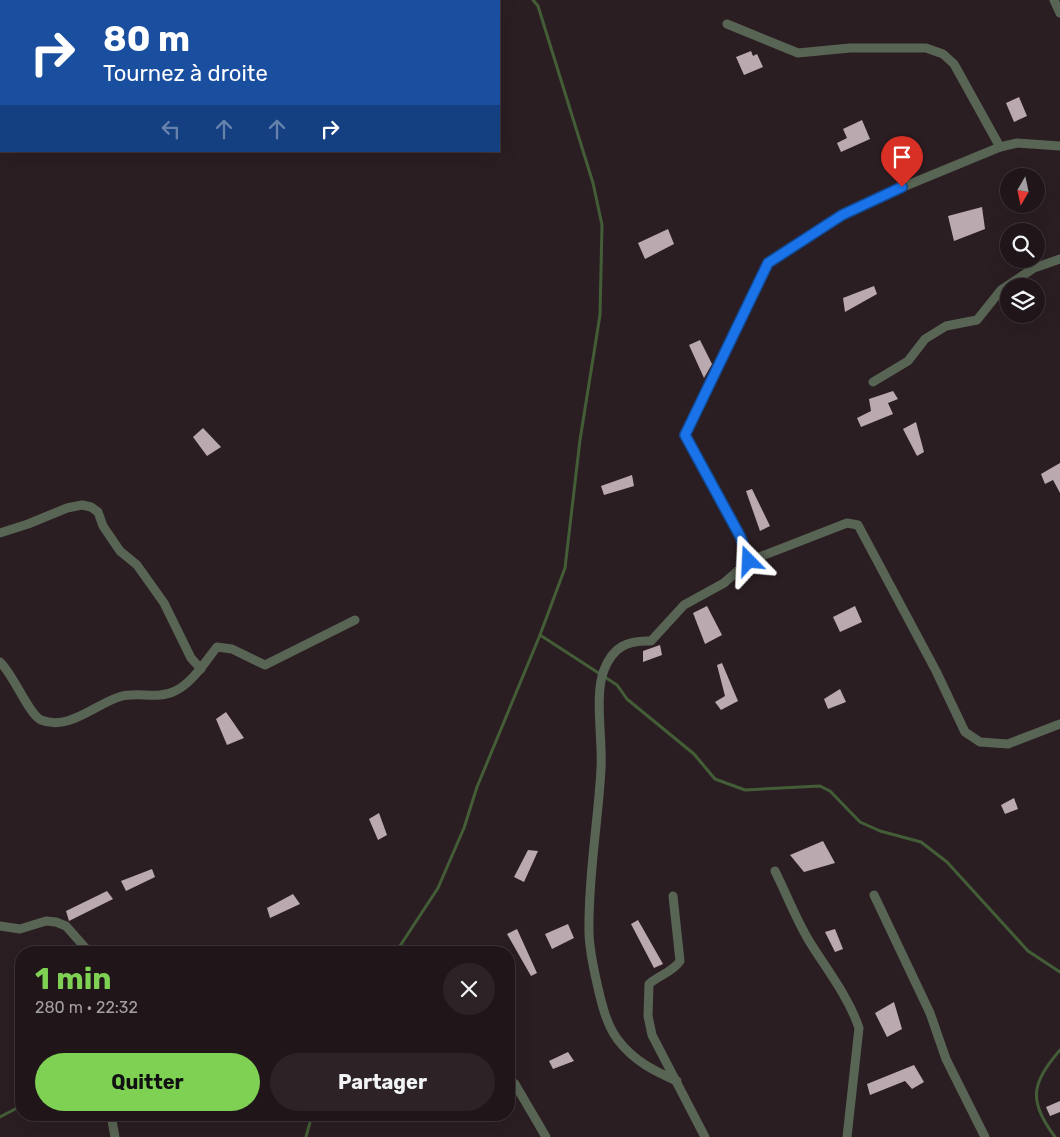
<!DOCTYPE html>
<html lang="fr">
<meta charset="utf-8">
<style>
body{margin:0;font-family:Rubik,sans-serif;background:#2d2327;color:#f1f3f6;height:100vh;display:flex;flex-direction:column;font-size:19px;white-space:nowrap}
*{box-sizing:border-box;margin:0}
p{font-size:16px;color:#a29fa2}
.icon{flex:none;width:28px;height:28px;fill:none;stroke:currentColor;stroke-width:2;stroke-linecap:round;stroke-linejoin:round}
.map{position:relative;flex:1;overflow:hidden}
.sheet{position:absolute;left:15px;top:946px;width:500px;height:175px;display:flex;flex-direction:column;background:#20161a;border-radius:20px;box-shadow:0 5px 20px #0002,0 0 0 1px #3d3539}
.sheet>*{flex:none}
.hud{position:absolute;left:0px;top:0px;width:500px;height:152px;box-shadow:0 5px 20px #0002,0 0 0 1px #3d3539;background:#1a4fa0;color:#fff;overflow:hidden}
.needle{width:32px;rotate:189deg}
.fabs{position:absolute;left:1000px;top:168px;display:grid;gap:10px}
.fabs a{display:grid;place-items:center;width:45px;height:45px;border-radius:50%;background:#20161a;box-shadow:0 5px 20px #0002,0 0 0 1px #3d3539;font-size:25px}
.pin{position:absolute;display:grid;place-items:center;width:42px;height:42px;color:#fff;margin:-51px -21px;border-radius:50% 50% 50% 0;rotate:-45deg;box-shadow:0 0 5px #0007}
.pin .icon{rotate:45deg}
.me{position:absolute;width:55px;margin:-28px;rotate:339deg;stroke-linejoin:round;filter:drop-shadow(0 0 4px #0008)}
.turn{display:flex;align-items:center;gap:18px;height:105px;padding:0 20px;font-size:22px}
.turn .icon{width:65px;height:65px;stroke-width:2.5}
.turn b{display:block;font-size:35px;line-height:42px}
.lanes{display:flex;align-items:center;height:48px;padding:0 20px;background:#0003;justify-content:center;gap:25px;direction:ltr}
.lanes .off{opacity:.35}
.round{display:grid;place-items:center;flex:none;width:52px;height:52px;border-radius:26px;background:#2d2327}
.headline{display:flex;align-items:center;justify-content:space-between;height:85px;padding:0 20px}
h1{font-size:30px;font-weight:700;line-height:38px;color:#7ed153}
.primary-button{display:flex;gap:10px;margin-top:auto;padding:10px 20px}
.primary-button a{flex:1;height:58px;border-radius:30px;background:#7ed153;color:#111;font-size:20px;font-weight:700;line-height:58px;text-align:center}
.primary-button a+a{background:#2d2327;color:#f1f3f6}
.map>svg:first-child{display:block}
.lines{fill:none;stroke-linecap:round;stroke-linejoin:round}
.stream{stroke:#435e37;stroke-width:3}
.building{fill:#bba9b0}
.street{stroke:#596554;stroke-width:9}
.route-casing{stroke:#114b97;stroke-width:12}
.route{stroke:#1a73e8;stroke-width:9}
</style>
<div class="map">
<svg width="1060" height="1137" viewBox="0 0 1060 1137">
<rect width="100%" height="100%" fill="#2b1e23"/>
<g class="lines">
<g class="stream">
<path d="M540,635l77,50 10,14 67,55 21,25 30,11 75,-4 10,5 30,31 20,9 41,11 26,20 81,89 32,21"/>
<path d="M396,952l42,-64 26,-60 13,-41 63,-152 25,-67 15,-128 20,-125 2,-90 -9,-42 -55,-177 -5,-6"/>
<path d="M0,1117l21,-11"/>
<path d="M306,1137l6,-22"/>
<path d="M1055,1137c-27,-36 -24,-53 5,-87"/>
</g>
</g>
<g class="building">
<path d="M751,51l2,5 4,-2 6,13 -19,8 -8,-18z"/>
<path d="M1019,97l8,19 -13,6 -8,-19z"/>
<path d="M862,120l8,19 -29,13 -4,-9 10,-5 -4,-9z"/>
<path d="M982,207l3,22 -31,12 -6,-25z"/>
<path d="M668,229l6,15 -29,15 -7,-16z"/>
<path d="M874,286l3,8 -32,18 -2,-14z"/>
<path d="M700,340l12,24 -8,14 -15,-33z"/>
<path d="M893,391l5,8 -10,4 5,11 -32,13 -4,-9 14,-7 -2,-12z"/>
<path d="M916,422l8,30 -7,4 -14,-27z"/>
<path d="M203,428l18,19 -14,9 -14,-19z"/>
<path d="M1060,463v30l-7,-13 -8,4 -4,-10z"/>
<path d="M632,475l2,11 -30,9 -3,-9z"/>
<path d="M752,489l18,37 -10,5 -14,-40z"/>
<path d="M707,606l15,29 -17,9 -12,-31z"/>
<path d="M855,606l7,16 -22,10 -7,-15z"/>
<path d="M660,645l2,10 -19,7v-11z"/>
<path d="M722,663l16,38 -17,9 -6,-8 10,-6 -8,-31z"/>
<path d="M840,689l6,13 -18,7 -4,-10z"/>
<path d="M226,712l18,26 -17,7 -11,-26z"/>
<path d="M1014,798l4,11 -13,5 -4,-9z"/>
<path d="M379,813l8,22 -9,5 -9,-21z"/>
<path d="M823,841l12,22 -31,9 -14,-17z"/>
<path d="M528,850l10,1 -14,31 -10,-5z"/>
<path d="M152,869l3,8 -29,14 -5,-10z"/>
<path d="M107,891l6,8 -44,22 -3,-10z"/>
<path d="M293,894l7,10 -30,14 -3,-10z"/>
<path d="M638,920l25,44 -9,4 -23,-44z"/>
<path d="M568,924l6,14 -22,11 -7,-15z"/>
<path d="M517,929l20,44 -6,3 -24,-42z"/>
<path d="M835,929l8,20 -8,3 -10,-20z"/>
<path d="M894,1002l8,27 -15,8 -12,-24z"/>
<path d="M568,1052l6,9 -21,8 -4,-8z"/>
<path d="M914,1065l10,17 -12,7 -7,-8 -35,14 -3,-11z"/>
<path d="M1060,1101v11l-10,4 -4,-9z"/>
</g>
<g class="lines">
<g class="street">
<path d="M1054,0l6,13"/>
<path d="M727,24l71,29 52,-5h76l17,6 11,10 46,83"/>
<path d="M0,64h1"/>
<path d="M873,382l35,-21 17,-22 21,-13 31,-6 24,-30 33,-22 26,-9"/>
<path d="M0,533l28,-9 39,-16 15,-3 9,2 7,5 5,14 17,25 17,14 27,38 27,55 10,11"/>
<path d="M749,561l-10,-25 -54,-101 83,-172 74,-48 44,-21 114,-47 17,-4 43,3"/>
<path d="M0,662c14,13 29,53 41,58 28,11 53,-15 78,-23 19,-6 38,3 56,-6 17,-8 30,-29 42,-44l15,2 33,16 90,-45"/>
<path d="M775,871c12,24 22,51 36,73 17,27 38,54 48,84l-12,109"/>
<path d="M874,895l56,118 16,46 39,78"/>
<path d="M673,896l7,65c-6,10 -22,15 -31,23l-1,32 4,19 53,102"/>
<path d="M0,926l20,3 26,-8 10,1 10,4 23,26"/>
<path d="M509,1079l6,5 31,53"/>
<path d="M677,1081c-23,-10 -43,-20 -59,-41 -11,-14 -16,-35 -20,-52 -4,-18 -9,-38 -9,-57 -1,-54 9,-108 12,-162 2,-28 -7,-74 3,-99 9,-23 23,-30 47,-29l33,-36 40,-22 25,-22 98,-38 11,2 78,146 29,61 15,10 28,2 52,-20"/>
<path d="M111,1115l4,22"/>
</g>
</g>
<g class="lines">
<g class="route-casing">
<path id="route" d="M749,561l-9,-25 -55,-101 83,-172 74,-48 60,-28"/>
</g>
<use href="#route" class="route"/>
</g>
</svg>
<div class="fabs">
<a><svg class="needle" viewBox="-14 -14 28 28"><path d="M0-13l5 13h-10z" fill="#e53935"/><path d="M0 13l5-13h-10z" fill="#a29fa2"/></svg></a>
<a><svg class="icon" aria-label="search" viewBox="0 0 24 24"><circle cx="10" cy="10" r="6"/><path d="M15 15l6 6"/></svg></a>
<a><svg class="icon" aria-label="layers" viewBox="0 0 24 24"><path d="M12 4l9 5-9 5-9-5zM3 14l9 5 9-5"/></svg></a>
</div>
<div class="pin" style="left:902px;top:187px;background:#d93025"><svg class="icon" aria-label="arrive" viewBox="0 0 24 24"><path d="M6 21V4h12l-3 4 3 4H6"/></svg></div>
<svg class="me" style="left:749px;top:561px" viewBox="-20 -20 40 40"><path d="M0-17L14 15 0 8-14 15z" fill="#1a73e8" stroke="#fff" stroke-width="4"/></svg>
<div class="hud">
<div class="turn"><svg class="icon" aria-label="right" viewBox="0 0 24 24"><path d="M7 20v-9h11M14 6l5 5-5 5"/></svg><div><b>80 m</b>Tournez à droite</div></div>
<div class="lanes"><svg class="icon off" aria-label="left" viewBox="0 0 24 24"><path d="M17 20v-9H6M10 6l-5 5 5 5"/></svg><svg class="icon off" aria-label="ahead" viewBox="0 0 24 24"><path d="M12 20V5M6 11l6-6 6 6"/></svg><svg class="icon off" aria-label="ahead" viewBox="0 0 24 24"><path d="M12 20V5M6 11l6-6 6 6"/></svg><svg class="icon" aria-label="right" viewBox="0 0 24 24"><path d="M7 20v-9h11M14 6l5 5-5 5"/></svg></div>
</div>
<section class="sheet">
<div class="headline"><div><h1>1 min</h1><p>280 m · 22:32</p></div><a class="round"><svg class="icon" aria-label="close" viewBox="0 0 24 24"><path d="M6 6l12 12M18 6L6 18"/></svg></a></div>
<div class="primary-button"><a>Quitter</a><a>Partager</a></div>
</section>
</div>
